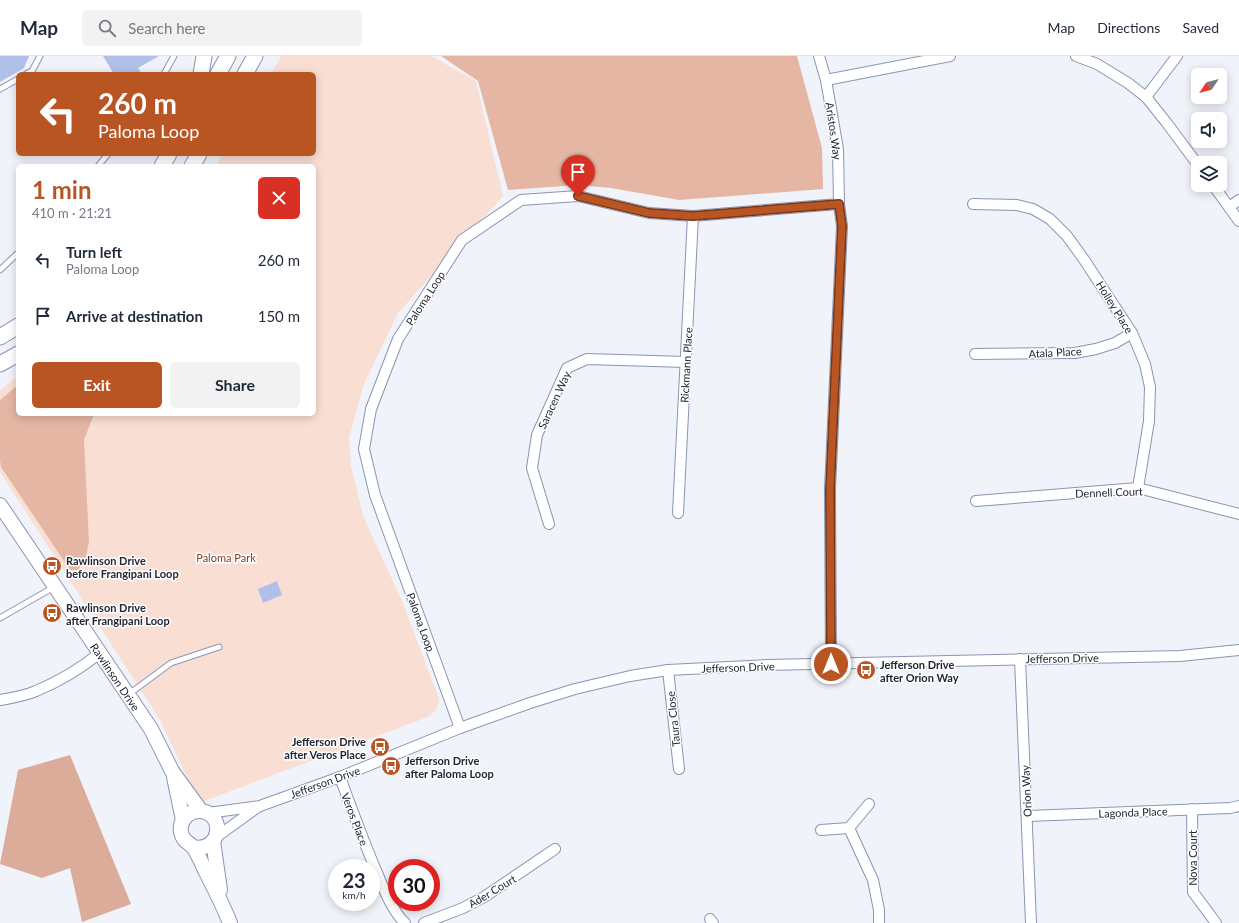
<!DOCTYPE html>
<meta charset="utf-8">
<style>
body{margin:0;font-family:Lato,sans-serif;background:#f2f2f3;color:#1f2937;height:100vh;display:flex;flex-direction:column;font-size:15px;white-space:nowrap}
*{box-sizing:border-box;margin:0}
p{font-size:13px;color:#747a83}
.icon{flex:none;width:22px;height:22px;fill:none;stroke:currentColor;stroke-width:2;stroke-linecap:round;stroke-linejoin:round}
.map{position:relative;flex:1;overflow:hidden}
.sheet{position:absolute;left:16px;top:108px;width:300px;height:252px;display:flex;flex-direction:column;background:#fff;border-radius:6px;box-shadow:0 2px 10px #0003}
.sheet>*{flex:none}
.top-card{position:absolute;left:16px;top:16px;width:300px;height:84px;border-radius:6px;box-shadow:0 2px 10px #0003;background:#b95523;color:#fff;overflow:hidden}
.needle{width:26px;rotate:235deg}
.buttons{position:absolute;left:1191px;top:12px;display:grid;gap:8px}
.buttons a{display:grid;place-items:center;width:36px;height:36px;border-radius:6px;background:#fff;box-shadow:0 2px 10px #0003;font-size:20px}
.speed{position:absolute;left:328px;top:803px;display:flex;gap:8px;font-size:20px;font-weight:700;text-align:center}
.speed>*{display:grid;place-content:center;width:52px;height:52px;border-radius:50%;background:#fff;box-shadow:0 2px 10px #0003;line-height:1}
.speed small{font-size:10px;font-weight:400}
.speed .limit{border:6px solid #d22;background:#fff;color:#111}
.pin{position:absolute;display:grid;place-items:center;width:34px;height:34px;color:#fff;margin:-41px -17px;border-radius:50% 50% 50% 0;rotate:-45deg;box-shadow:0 0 4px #0007}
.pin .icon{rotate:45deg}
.me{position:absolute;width:44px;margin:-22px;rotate:0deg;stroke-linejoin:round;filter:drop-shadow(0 0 3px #0008)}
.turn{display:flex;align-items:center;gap:14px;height:84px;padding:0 16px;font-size:18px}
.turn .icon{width:52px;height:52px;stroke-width:2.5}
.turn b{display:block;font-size:28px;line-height:34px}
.round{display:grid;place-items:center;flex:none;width:42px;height:42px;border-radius:6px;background:#f2f2f3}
.head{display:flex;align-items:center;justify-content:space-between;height:68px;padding:0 16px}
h1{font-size:24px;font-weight:700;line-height:30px;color:#b95523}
.action{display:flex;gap:8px;margin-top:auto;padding:8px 16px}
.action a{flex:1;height:46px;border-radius:6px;background:#b95523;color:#fff;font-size:16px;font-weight:700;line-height:46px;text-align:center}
.action a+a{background:#f2f2f3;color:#1f2937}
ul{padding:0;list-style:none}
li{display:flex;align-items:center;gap:12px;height:56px;padding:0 16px}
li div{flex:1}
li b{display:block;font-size:15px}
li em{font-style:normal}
header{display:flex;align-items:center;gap:24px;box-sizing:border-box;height:56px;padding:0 20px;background:#fff;border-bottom:1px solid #e0e1e3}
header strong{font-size:19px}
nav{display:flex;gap:22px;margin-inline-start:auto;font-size:14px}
.search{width:280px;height:36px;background:#f2f2f3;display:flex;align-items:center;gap:10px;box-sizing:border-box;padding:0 14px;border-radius:6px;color:#747a83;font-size:15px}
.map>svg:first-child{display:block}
.green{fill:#f9dfd3}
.forest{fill:#e5b6a3}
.water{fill:#daac99}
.building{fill:#b1c0e9}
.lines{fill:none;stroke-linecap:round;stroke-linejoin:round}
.lane-casing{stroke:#8a95b4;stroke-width:7}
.street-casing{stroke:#8a95b4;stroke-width:12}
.secondary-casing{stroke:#8a95b4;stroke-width:16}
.primary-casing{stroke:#8a95b4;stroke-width:17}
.lane{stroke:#fff;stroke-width:5}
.street{stroke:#fff;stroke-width:10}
.secondary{stroke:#fff;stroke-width:14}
.primary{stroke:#fff;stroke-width:15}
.route-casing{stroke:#783717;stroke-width:10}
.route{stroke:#b95523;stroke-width:7}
.labels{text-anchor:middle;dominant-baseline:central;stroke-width:3;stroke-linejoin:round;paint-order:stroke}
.street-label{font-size:11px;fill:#222632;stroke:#fff}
.park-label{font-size:11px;fill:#7f4429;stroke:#fff}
.poi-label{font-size:11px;font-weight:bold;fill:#222632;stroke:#fff;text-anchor:start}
</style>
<header>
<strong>Map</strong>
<div class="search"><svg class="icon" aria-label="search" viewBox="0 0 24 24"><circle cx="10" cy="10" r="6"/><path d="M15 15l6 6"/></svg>Search here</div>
<nav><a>Map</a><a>Directions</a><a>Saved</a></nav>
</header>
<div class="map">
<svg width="1239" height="867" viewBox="0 0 1239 867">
<rect width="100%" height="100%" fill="#f1f3fa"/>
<path class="green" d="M281,0h150l45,25 27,115 -105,117 -34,71 -15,54 2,28 12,50 40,87 36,96c0,9 -4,13 -11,18l-229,86 -39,-83 -160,-248v-82l18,-14v38h296v-248h-98l7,-12h91v-80h-43z"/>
<g class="forest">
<path d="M441,0h356l25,92 1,41 -144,11 -68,-12 -33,-3 -70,5 -30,-109z"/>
<path d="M18,329v29h76l-10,26 5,102 -4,19 -7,9h-8l-69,-103 -1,-7v-60z"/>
</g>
<path class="water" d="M70,699l61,149 -49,18 -12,-54 -28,10 -42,-14 18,-94z"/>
<g class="building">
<path d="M0,0h29l-5,12 -24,14z"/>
<path d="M103,0h56l-21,12 4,6h-28z"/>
<path d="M277,525l5,14 -19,8 -5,-14z"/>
</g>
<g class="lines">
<g class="lane-casing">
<g id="lane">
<path d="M26,18l6,-3 8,-15"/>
<path d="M164,18l10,-18"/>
<path d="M0,33l18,-10"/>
<path d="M98,110l10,-12"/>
<path d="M0,214l18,-17"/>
<path d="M0,562l54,-31"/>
<path d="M129,638l42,-31 48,-16"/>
</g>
</g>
<g class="street-casing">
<g id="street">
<path d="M819,0l7,24 12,69 1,55 3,22 -12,263 1,175"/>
<path d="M1076,0l21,8 31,19 18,14 20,25 32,43"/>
<path d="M826,24l124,-24"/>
<path d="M1146,41l31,-41"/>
<path d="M1213,129l26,36"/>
<path d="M973,148l44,1 16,4 17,10 17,17 18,25 47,72 13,31 5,23 -1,34 -11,67"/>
<path d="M1229,151l10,-7"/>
<path d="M975,298l100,-1 21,-4 19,-6 17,-10"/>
<path d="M976,445l162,-13 101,26"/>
<path d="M678,457l15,-297"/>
<path d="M549,468l-17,-56 5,-33 30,-67 20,-9 99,3"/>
<path d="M1020,603l11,264"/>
<path d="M668,614l11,99"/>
<path d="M0,644c12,-2 25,-4 36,-9 22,-9 45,-23 64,-38"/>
<path d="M460,672l-85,-233 -11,-46 7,-40 27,-70 64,-99 59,-40 57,-4 71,17 44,3 146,-12"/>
<path d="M340,721c12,33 24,66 38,98 6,15 15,37 27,48"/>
<path d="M1192,753l1,83 23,31"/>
<path d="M208,757l52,-7 80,-29 120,-49 70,-25 45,-14 55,-13 38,-6 99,-5 413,-9 59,-6"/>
<path d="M1028,760l202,-8 9,-2"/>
<path d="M849,772l24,52 6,30v13"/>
<path d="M821,774l28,-2 20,-24"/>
<path d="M215,782l43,-31"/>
<path d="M710,863l3,4"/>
<path d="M424,867l39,-15 21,-11 71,-48"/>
</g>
</g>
<g class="secondary-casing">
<g id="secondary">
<path id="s1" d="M0,449l151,224 21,42 29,40"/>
<path d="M174,721l9,43"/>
<path d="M213,785l7,49"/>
<path d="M193,791c28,6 33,-33 8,-36 -12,-1 -22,9 -20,21 2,10 8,10 13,16 4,7 8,15 11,22 9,18 18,35 25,53"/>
</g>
</g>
<g class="primary-casing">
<g id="primary">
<path d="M201,18l3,-18"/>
<path d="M218,18l10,-18"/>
<path d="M245,18l10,-18"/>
<path d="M162,110l7,-12"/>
<path d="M192,110l7,-12"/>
<path d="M0,281l18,-11"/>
<path d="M0,308l18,-10"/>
</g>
</g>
<use href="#lane" class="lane"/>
<use href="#street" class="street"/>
<use href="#secondary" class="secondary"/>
<use href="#primary" class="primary"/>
</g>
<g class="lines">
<g class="route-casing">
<path id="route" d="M578,140l71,17 44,3 146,-12 3,22 -12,263 1,175"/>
</g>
<use href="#route" class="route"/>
</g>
<defs>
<g id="bus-disc" transform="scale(1)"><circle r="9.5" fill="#b95523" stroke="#fff"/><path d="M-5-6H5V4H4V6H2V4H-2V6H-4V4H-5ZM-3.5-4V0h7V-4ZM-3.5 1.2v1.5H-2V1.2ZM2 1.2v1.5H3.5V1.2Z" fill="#fff"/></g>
</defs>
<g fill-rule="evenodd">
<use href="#bus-disc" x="52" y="510"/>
<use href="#bus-disc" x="52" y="557"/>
<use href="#bus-disc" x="866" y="614"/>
<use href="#bus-disc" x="380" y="691"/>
<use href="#bus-disc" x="391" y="710"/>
</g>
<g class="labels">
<g class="street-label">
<text transform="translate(834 75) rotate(82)">Aristos Way</text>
<text transform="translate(425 242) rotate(-57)">Paloma Loop</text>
<text transform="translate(1115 251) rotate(58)">Holley Place</text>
<text transform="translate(1055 296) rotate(-3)">Atala Place</text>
<text transform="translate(686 309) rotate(-87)">Rickmann Place</text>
<text transform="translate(554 344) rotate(-65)">Saracen Way</text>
<text transform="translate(1109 436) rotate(-2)">Dennell Court</text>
<text transform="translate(421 566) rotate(70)">Paloma Loop</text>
<text transform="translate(1062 602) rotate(-1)">Jefferson Drive</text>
<text transform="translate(738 611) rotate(-2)">Jefferson Drive</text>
<text stroke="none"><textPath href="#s1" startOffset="207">Rawlinson Drive</textPath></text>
<text transform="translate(673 663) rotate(-96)">Taura Close</text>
<text transform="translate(325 726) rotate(-20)">Jefferson Drive</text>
<text transform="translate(1026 735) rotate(-93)">Orion Way</text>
<text transform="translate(1133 756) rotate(-2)">Lagonda Place</text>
<text transform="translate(355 763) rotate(69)">Veros Place</text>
<text transform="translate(1192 802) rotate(-90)">Nova Court</text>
<text transform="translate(492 835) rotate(-31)">Ader Court</text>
</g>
<g class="park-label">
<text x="226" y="501">Paloma Park</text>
</g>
<g class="poi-label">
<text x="66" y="504">Rawlinson Drive<tspan x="66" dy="13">before Frangipani Loop</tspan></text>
<text x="66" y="551">Rawlinson Drive<tspan x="66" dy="13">after Frangipani Loop</tspan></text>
<text x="880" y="608">Jefferson Drive<tspan x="880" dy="13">after Orion Way</tspan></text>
<text x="366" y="685" text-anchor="end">Jefferson Drive<tspan x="366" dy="13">after Veros Place</tspan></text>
<text x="405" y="704">Jefferson Drive<tspan x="405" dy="13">after Paloma Loop</tspan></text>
</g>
</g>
</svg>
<div class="buttons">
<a><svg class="needle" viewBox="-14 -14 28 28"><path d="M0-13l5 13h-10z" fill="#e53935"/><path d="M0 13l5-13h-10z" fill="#747a83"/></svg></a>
<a><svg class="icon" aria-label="sound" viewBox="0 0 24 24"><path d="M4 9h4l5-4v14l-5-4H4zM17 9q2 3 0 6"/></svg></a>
<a><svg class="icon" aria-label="layers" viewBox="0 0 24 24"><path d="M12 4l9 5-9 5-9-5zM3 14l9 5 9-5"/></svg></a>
</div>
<div class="speed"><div>23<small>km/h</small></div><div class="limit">30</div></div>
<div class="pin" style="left:578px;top:140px;background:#d93025"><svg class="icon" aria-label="arrive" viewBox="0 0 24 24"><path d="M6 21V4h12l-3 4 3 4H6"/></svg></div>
<svg class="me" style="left:831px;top:608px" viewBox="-20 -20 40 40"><circle r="17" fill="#b95523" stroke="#fff" stroke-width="3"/><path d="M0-11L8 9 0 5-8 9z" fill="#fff"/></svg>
<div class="top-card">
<div class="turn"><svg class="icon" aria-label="left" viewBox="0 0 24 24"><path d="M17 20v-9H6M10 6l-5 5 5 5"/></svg><div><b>260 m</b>Paloma Loop</div></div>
</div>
<section class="sheet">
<div class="head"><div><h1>1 min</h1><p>410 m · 21:21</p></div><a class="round" style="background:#d93025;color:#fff"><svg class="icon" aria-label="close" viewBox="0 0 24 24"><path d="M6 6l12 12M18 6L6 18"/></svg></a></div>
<ul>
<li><svg class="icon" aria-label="left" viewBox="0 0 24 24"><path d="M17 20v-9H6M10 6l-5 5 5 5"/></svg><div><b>Turn left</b><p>Paloma Loop</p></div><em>260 m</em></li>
<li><svg class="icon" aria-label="arrive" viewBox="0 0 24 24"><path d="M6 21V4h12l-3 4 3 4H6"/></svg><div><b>Arrive at destination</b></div><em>150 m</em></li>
</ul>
<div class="action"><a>Exit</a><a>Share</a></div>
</section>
</div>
